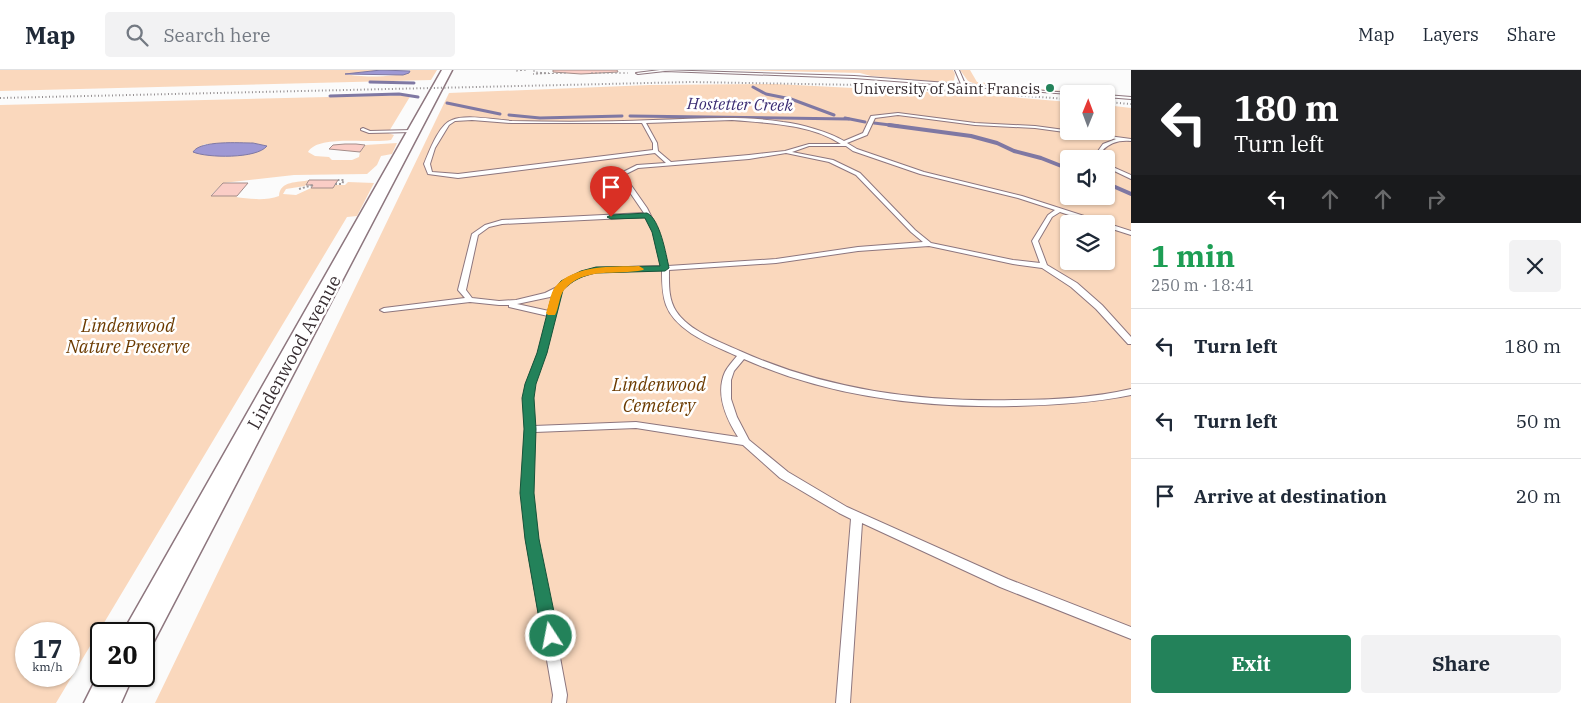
<!DOCTYPE html>
<meta charset="utf-8">
<style>
body{margin:0;font-family:"IBM Plex Serif",serif;background:#f2f2f3;color:#1f2937;height:100vh;display:flex;flex-direction:column;font-size:19px;white-space:nowrap}
*{box-sizing:border-box;margin:0}
p{font-size:16px;color:#747a83}
.icon{flex:none;width:28px;height:28px;fill:none;stroke:currentColor;stroke-width:2;stroke-linecap:round;stroke-linejoin:round}
.map{position:relative;flex:1;overflow:hidden}
.sheet{display:flex;flex-direction:column;background:#fff;width:450px}
.sheet>*{flex:none}
.guide{background:#202124;color:#fff;overflow:hidden}
.needle{width:32px;rotate:1deg}
.tools{position:absolute;left:1060px;top:15px;display:grid;gap:10px}
.tools a{display:grid;place-items:center;width:55px;height:55px;border-radius:5px;background:#fff;box-shadow:0 1px 4px #0004;font-size:25px}
.speed{position:absolute;left:15px;top:552px;display:flex;gap:10px;font-size:25px;font-weight:700;text-align:center}
.speed>*{display:grid;place-content:center;width:65px;height:65px;border-radius:50%;background:#fff;box-shadow:0 1px 4px #0004;line-height:1}
.speed small{font-size:12px;font-weight:400}
.speed .limit{border:2px solid #111;border-radius:8px;background:#fff;color:#111}
.pin{position:absolute;display:grid;place-items:center;width:42px;height:42px;color:#fff;margin:-51px -21px;border-radius:50% 50% 50% 0;rotate:-45deg;box-shadow:0 0 5px #0007}
.pin .icon{rotate:45deg}
.me{position:absolute;width:55px;margin:-28px;rotate:349deg;stroke-linejoin:round;filter:drop-shadow(0 0 4px #0008)}
.turn{display:flex;align-items:center;gap:18px;height:105px;padding:0 20px;font-size:22px}
.turn .icon{width:65px;height:65px;stroke-width:2.5}
.turn b{display:block;font-size:35px;line-height:42px}
.lanes{display:flex;align-items:center;height:48px;padding:0 20px;background:#0003;justify-content:center;gap:25px;direction:ltr}
.lanes .off{opacity:.35}
.round{display:grid;place-items:center;flex:none;width:52px;height:52px;border-radius:5px;background:#f2f2f3}
.headline{display:flex;align-items:center;justify-content:space-between;height:85px;padding:0 20px}
h1{font-size:30px;font-weight:700;line-height:38px;color:#1e9e55}
.cta{display:flex;gap:10px;margin-top:auto;padding:10px 20px}
.cta a{flex:1;height:58px;border-radius:5px;background:#23825a;color:#fff;font-size:20px;font-weight:700;line-height:58px;text-align:center}
.cta a+a{background:#f2f2f3;color:#1f2937}
ul{padding:0;list-style:none}
li{display:flex;align-items:center;gap:15px;height:75px;padding:0 20px;border-top:1px solid #e0e1e3}
li div{flex:1}
li b{display:block;font-size:19px}
li em{font-style:normal}
header{display:flex;align-items:center;gap:30px;box-sizing:border-box;height:70px;padding:0 25px;background:#fff;border-bottom:1px solid #e0e1e3}
header strong{font-size:24px}
nav{display:flex;gap:28px;margin-inline-start:auto;font-size:18px}
.search{width:350px;height:45px;background:#f2f2f3;display:flex;align-items:center;gap:12px;box-sizing:border-box;padding:0 18px;border-radius:5px;color:#747a83;font-size:19px}
main{display:flex;flex:1;min-height:0}
.map>svg:first-child{display:block}
.green{fill:#fad8bd;fill-rule:evenodd}
.water{fill:#9e98d4;stroke:#7f78a3}
.lines{fill:none;stroke-linecap:round;stroke-linejoin:round}
.stream-far1{stroke:#7f78a3;stroke-width:3}
.stream{stroke:#7f78a3;stroke-width:4}
.building{fill:#facdc6;stroke:#a58d89}
.service-casing{stroke:#8d767e;stroke-width:2}
.tertiary-casing{stroke:#8d767e;stroke-width:3}
.path-far1{stroke:#9e999b;stroke-width:1;stroke-dasharray:2 2;stroke-linecap:butt}
.path{stroke:#9e999b;stroke-width:2;stroke-dasharray:2 2;stroke-linecap:butt}
.service{fill:#fff;fill-rule:evenodd}
.tertiary{fill:#fff;fill-rule:evenodd}
.rail{stroke:#928d8f;stroke-width:2;stroke-dasharray:1 2.5;stroke-linecap:butt}
.route{fill:#23825a;stroke:#17543a}
.slow{fill:#f59e0b}
.poi-dot{fill:#23825a;stroke:#fff;stroke-width:2}
.labels{text-anchor:middle;dominant-baseline:central;stroke-width:5;stroke-linejoin:round;paint-order:stroke}
.far-poi-label{font-size:15px;fill:#372d31;stroke:#fff;text-anchor:end}
.far-water-label{font-size:16px;font-style:italic;fill:#3b2c73;stroke:#fff}
.park-label{font-size:18px;font-style:italic;fill:#6c3b01;stroke:#fff}
.street-label{font-size:18px;fill:#372d31;stroke:#fff}
</style>
<header>
<strong>Map</strong>
<div class="search"><svg class="icon" aria-label="search" viewBox="0 0 24 24"><circle cx="10" cy="10" r="6"/><path d="M15 15l6 6"/></svg>Search here</div>
<nav><a>Map</a><a>Layers</a><a>Share</a></nav>
</header>
<main>
<div class="map">
<svg width="1131" height="633" viewBox="0 0 1131 633">
<rect width="100%" height="100%" fill="#fbfbfb"/>
<g class="green">
<path d="M0,0h381l-34,4c12,4 50,3 63,-2v-2h27l-6,10 -431,11z"/>
<path d="M732,0h221l2,4 -1,7 -11,1 -72,-6 -11,-3z"/>
<path d="M960,0h10l7,12 10,1 2,2 91,7 -1,-2 25,4 -126,-9 -10,-4z"/>
<path d="M776,14l212,11 81,7v29h37v-26l25,3v595h-976l294,-610 201,-8zM1069,89h37v37h-37zM1069,154h37v37h-37z"/>
<path d="M411,25l-23,38 6,2 -3,5c-20,4 -73,-6 -83,12l7,4 14,1 3,3h20l7,-3 1,-5 5,-7 32,-2 -5,11 -11,2 -4,9 -10,9 -73,1 -71,8 -12,12 26,1 -1,1c13,2 30,4 43,-1 1,-16 19,-13 30,-16l-4,6 -19,3 -3,5 13,1 15,-7h22l2,-3h10l3,-3 26,1 -17,33 -10,1 -291,486h-56v-598zM253,73l14,3c-9,12 -63,13 -74,5l12,-7h7zM26,564h43v42h-43z"/>
</g>
<g class="water">
<path d="M381,0l29,1 -1,2 -6,2 -58,-1z"/>
<path d="M253,73l14,3c-10,13 -60,12 -74,6 7,-12 47,-9 60,-9z"/>
</g>
<g class="lines">
<g class="stream-far1">
<path d="M370,12l44,1"/>
<path d="M753,17l13,7 25,5 43,16"/>
<path d="M330,26l69,-2 19,3"/>
<path d="M447,33l53,11"/>
<path d="M509,45l31,3 82,-2"/>
<path d="M630,46l219,3"/>
<path d="M845,48l20,4"/>
<path d="M874,53l24,3"/>
</g>
<g class="stream">
<path d="M889,55l82,11 26,7 17,8 27,7 28,11"/>
<path d="M1106,113l25,11"/>
</g>
</g>
<g class="building">
<path d="M553,0h64l1,2 -37,2 -28,-2z"/>
<path d="M345,74h11l9,1 -5,7 -31,-3 4,-4z"/>
<path d="M309,110h29l-5,8h-22l2,-3h-7z"/>
<path d="M223,113h25l-11,13h-26z"/>
</g>
<g class="lines">
<g class="service-casing">
<g id="service">
<path d="M660,0l194,6 107,8 -6,-14h4l6,14 116,10h-12l-215,-16 -189,-7 -27,3 -2,-1z"/>
<path d="M1106,25l25,2v2l-25,-2z"/>
<path d="M898,43l77,10 60,3 96,13v2c-11,-1 -21,1 -29,10l1,8h-5v-8l5,-7 13,-5 -81,-11 -60,-3 -77,-10 -23,3 -8,17 -20,8 10,6 67,23 98,24 109,35v4l-25,-8v-3h-10l-36,-12 -8,5 -14,24 9,24 30,18 25,22 29,32v7h-3l-32,-35 -25,-22 -29,-19 -29,-4 -84,-18 -71,5 -82,12 -107,7c0,13 -1,29 7,41 13,20 42,30 64,40 88,39 178,51 274,49 39,0 78,-2 117,-11v6c-39,8 -77,10 -117,11 -92,2 -185,-9 -270,-47l-10,12 -3,9v19l6,18 12,23 39,32 59,35 161,72 123,48v12l-131,-52 -138,-64 -12,180h-14l15,-184 -12,-6 -59,-35 -37,-33 -107,-17 -101,4 -3,61 6,46 29,156 -1,8h-14l1,-8 -27,-156 -4,-46 3,-64 -1,-31 2,-14 12,-31 10,-37 -39,-9v-2h-10l-29,-3 -86,10 -4,-2 4,-2 81,-10 -7,-8 14,-56 13,-9 17,-5 142,-7 -24,-35 1,-5 16,-8 29,-2 -11,-10 -197,25 -30,-4 -4,-10c5,-12 15,-40 28,-44 14,-6 44,0 60,1 47,1 95,1 141,-1 43,-1 87,-5 130,2 18,2 46,10 61,19l19,-8 8,-17zM472,50l39,3h131l11,20v7l-195,24 -26,-2 -2,-8 5,-16 14,-23 6,-4zM732,50c35,3 79,4 109,24h-32l-24,7 -36,4 -78,7 -13,-11 -1,-8 -11,-20zM809,76h37l7,5 67,23 98,24 37,12 -7,5 -16,26 8,22 -27,-3 -82,-17 -16,-13 -55,-57 -27,-13 -41,-8zM786,83l43,9 27,13 55,57 12,10 -65,5 -82,12 -108,7 -9,-34 -12,-24 -21,-30v-4l12,-6 111,-9zM645,147l8,15 8,34 -65,2 -24,8 -17,12 -10,5 -29,7 -17,1 -27,-3 -6,-8 12,-55 11,-8 13,-3zM662,200c0,12 0,24 4,35 10,27 47,40 71,51 -4,5 -9,10 -12,16 -10,22 1,46 13,65l-102,-15 -102,4 -2,-28 2,-14 12,-31 15,-62 15,-13 21,-6zM553,225l-4,16 -32,-7 33,-7z"/>
<path d="M363,58l7,3 43,-1 2,1 -2,1 -44,1 -8,-3v-1z"/>
<path d="M1106,94l25,11v4l-25,-12z"/>
</g>
</g>
<g class="tertiary-casing">
<g id="tertiary">
<path d="M442,0h10l-300,575 -8,3v-14h-20l4,-11z"/>
<path d="M101,599v7h32l-12,27h-37z"/>
</g>
</g>
<g class="path-far1">
<path d="M534,0v2l15,1 -16,1 34,-1"/>
<path d="M516,1l10,-1"/>
<path d="M591,3h37"/>
</g>
<g class="path">
<path d="M335,114h7l2,-4h-6"/>
<path d="M299,119l14,-4"/>
</g>
<use href="#service" class="service"/>
<use href="#tertiary" class="tertiary"/>
<g class="rail">
<path d="M0,28l692,-16 169,3 208,14"/>
<path d="M1106,32l25,2"/>
</g>
</g>
<path class="route" d="M647,143c13,6 19,41 22,55l-4,3 -69,2c-12,2 -25,8 -33,17l-16,63 -11,31 -2,14 2,31 -2,64 5,46 20,97 -2,6 -6,2 -6,-2 -3,-6 -17,-97 -5,-46 4,-64 -2,-31 3,-14 12,-31 13,-51 4,-12 7,-9 20,-10 15,-4 64,-1 -8,-34 -7,-14 -34,1 -4,-2 4,-2z"/>
<path class="slow" d="M639,196l5,3 -1,1c-27,6 -59,-4 -79,20 -5,6 -5,18 -9,25h-7l-2,-2c3,-7 4,-19 9,-26 20,-23 57,-20 84,-21z"/>
<circle class="poi-dot" cx="1050" cy="18" r="5"/>
<g class="labels">
<g class="far-poi-label">
<text x="1040" y="18">University of Saint Francis</text>
</g>
<g class="far-water-label">
<text transform="translate(740 34) rotate(1)">Hostetter Creek</text>
</g>
<g class="park-label">
<text x="128" y="255">Lindenwood<tspan x="128" dy="21">Nature Preserve</tspan></text>
<text x="659" y="314">Lindenwood<tspan x="659" dy="21">Cemetery</tspan></text>
</g>
<g class="street-label">
<text transform="translate(294 282) rotate(-61)">Lindenwood Avenue</text>
</g>
</g>
</svg>
<div class="tools">
<a><svg class="needle" viewBox="-14 -14 28 28"><path d="M0-13l5 13h-10z" fill="#e53935"/><path d="M0 13l5-13h-10z" fill="#747a83"/></svg></a>
<a><svg class="icon" aria-label="sound" viewBox="0 0 24 24"><path d="M4 9h4l5-4v14l-5-4H4zM17 9q2 3 0 6"/></svg></a>
<a><svg class="icon" aria-label="layers" viewBox="0 0 24 24"><path d="M12 4l9 5-9 5-9-5zM3 14l9 5 9-5"/></svg></a>
</div>
<div class="speed"><div>17<small>km/h</small></div><div class="limit">20</div></div>
<div class="pin" style="left:611px;top:147px;background:#d93025"><svg class="icon" aria-label="arrive" viewBox="0 0 24 24"><path d="M6 21V4h12l-3 4 3 4H6"/></svg></div>
<svg class="me" style="left:551px;top:566px" viewBox="-20 -20 40 40"><circle r="17" fill="#23825a" stroke="#fff" stroke-width="3"/><path d="M0-11L8 9 0 5-8 9z" fill="#fff"/></svg>
</div>
<section class="sheet">
<div class="guide">
<div class="turn"><svg class="icon" aria-label="left" viewBox="0 0 24 24"><path d="M17 20v-9H6M10 6l-5 5 5 5"/></svg><div><b>180 m</b>Turn left</div></div>
<div class="lanes"><svg class="icon" aria-label="left" viewBox="0 0 24 24"><path d="M17 20v-9H6M10 6l-5 5 5 5"/></svg><svg class="icon off" aria-label="ahead" viewBox="0 0 24 24"><path d="M12 20V5M6 11l6-6 6 6"/></svg><svg class="icon off" aria-label="ahead" viewBox="0 0 24 24"><path d="M12 20V5M6 11l6-6 6 6"/></svg><svg class="icon off" aria-label="right" viewBox="0 0 24 24"><path d="M7 20v-9h11M14 6l5 5-5 5"/></svg></div>
</div>
<div class="headline"><div><h1>1 min</h1><p>250 m · 18:41</p></div><a class="round"><svg class="icon" aria-label="close" viewBox="0 0 24 24"><path d="M6 6l12 12M18 6L6 18"/></svg></a></div>
<ul>
<li><svg class="icon" aria-label="left" viewBox="0 0 24 24"><path d="M17 20v-9H6M10 6l-5 5 5 5"/></svg><div><b>Turn left</b></div><em>180 m</em></li>
<li><svg class="icon" aria-label="left" viewBox="0 0 24 24"><path d="M17 20v-9H6M10 6l-5 5 5 5"/></svg><div><b>Turn left</b></div><em>50 m</em></li>
<li><svg class="icon" aria-label="arrive" viewBox="0 0 24 24"><path d="M6 21V4h12l-3 4 3 4H6"/></svg><div><b>Arrive at destination</b></div><em>20 m</em></li>
</ul>
<div class="cta"><a>Exit</a><a>Share</a></div>
</section>
</main>
